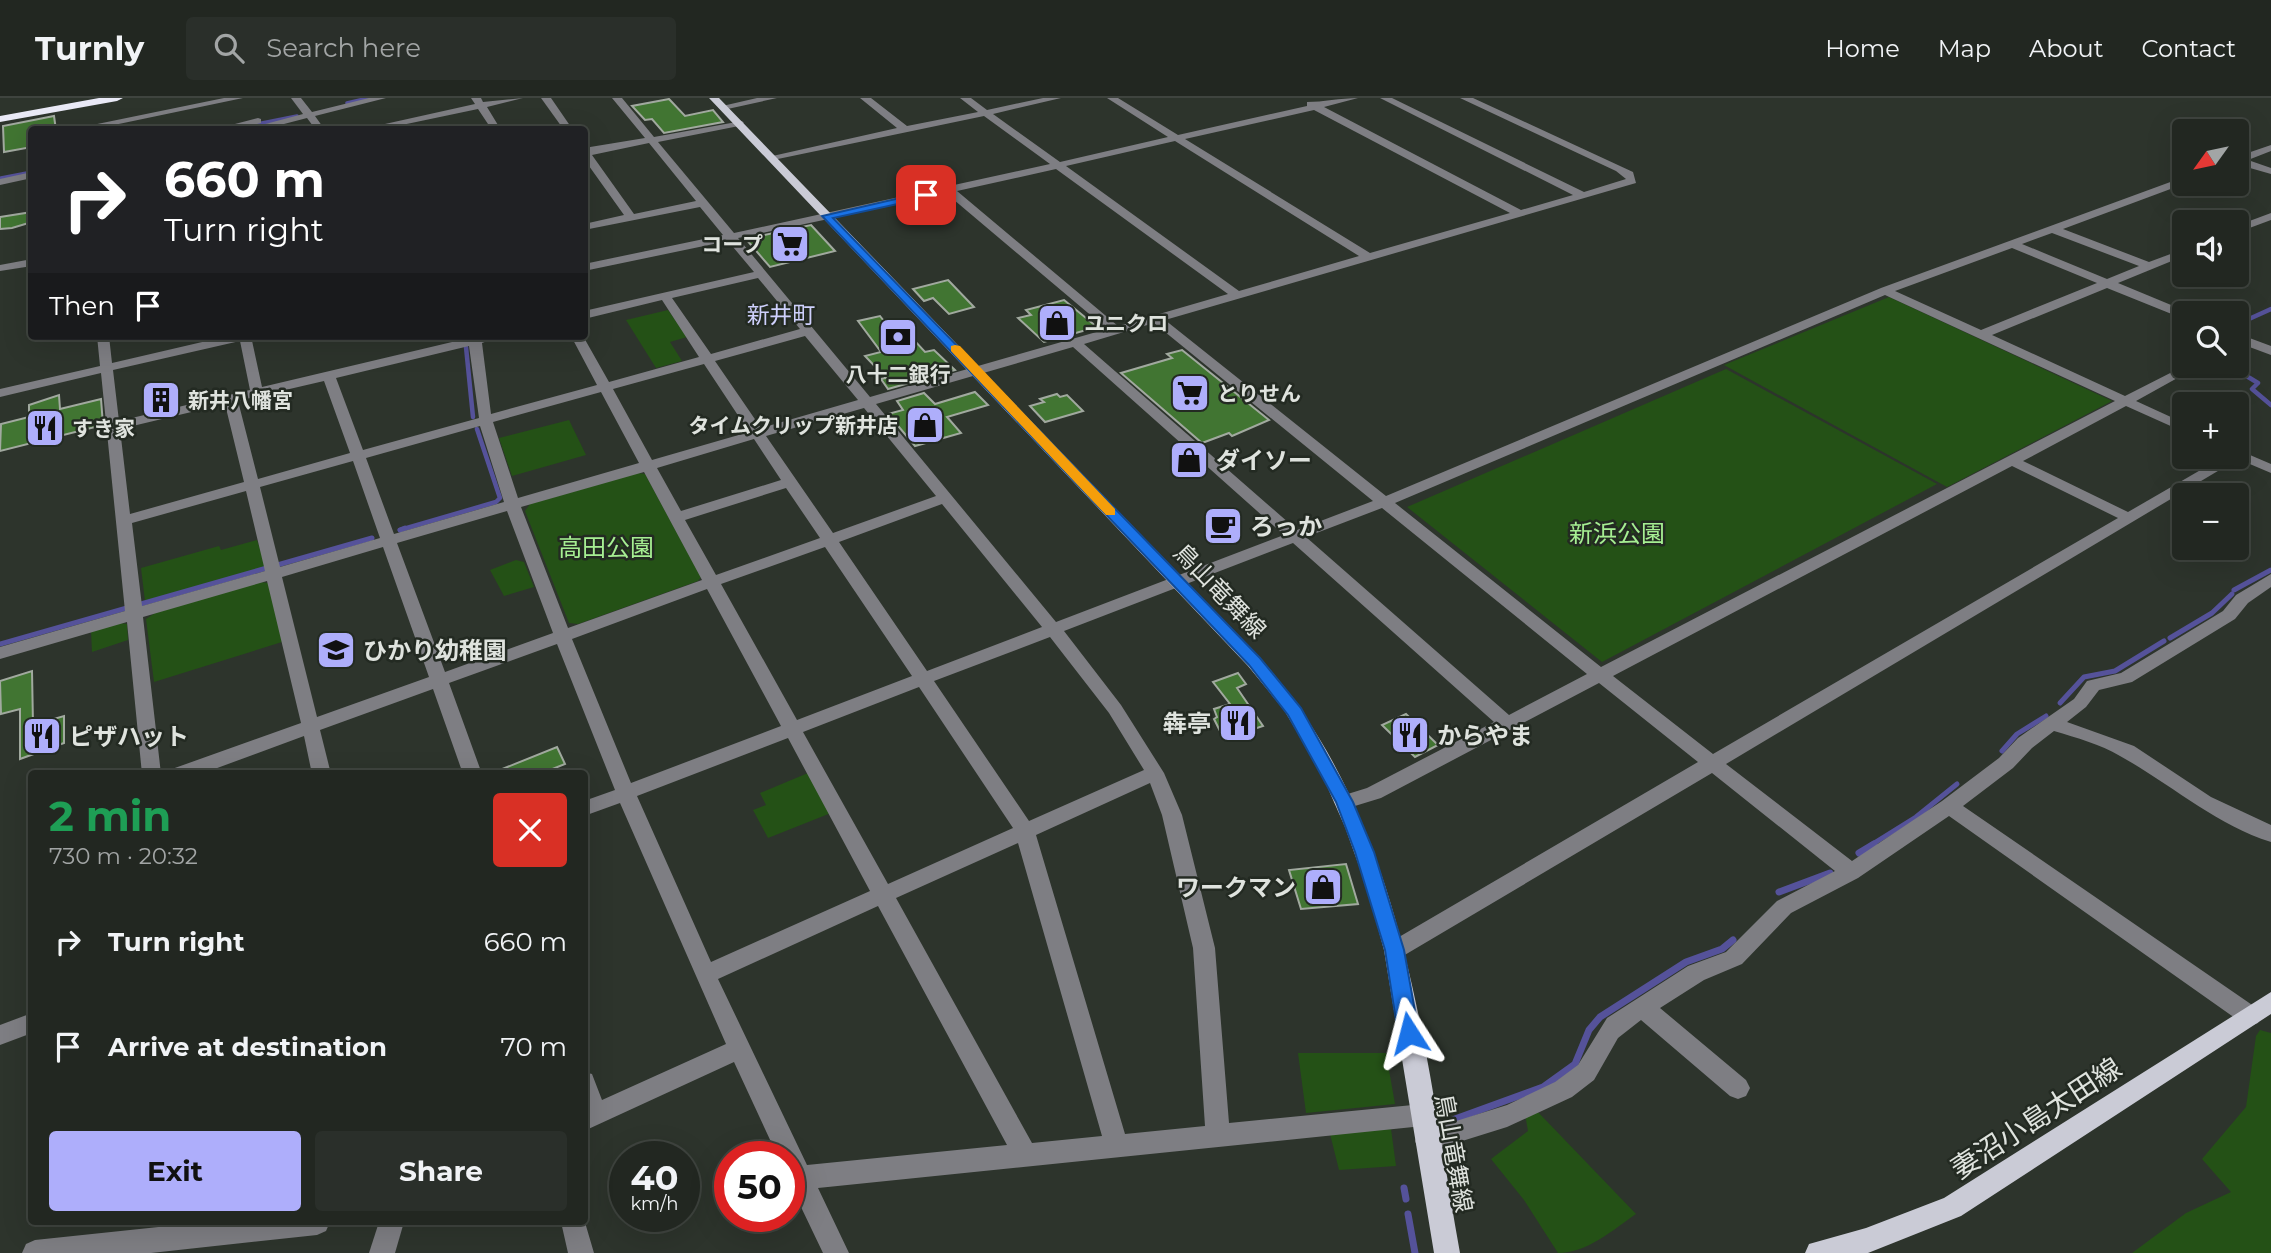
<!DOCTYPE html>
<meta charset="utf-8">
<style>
body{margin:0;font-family:Montserrat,"Noto Sans JP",sans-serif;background:#2a2f2a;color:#f1f3f6;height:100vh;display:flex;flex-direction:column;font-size:26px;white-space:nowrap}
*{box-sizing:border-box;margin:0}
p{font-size:23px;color:#a2a5a5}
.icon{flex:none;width:38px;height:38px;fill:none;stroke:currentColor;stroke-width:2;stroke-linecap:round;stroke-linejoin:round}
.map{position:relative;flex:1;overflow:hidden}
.sheet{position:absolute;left:28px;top:672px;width:560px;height:455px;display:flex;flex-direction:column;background:#222721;border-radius:7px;box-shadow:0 7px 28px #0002,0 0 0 2px #3f443f}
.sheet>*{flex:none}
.banner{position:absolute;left:28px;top:28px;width:560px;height:214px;border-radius:7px;box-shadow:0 7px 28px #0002,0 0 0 2px #3f443f;background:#202124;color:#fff;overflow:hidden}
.needle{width:46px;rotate:237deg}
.fabs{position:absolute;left:2172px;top:21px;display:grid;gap:14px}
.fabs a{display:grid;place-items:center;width:77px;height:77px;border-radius:7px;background:#222721;box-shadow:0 7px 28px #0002,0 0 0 2px #3f443f;font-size:35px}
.speed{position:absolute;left:609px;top:1043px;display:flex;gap:14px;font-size:35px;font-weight:700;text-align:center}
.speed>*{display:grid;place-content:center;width:91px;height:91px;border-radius:50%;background:#222721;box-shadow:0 7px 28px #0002,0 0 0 2px #3f443f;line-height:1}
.speed small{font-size:18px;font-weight:400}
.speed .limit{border:10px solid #d22;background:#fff;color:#111}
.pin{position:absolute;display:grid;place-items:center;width:60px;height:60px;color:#fff;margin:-30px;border-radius:14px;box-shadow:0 4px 10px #0006}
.me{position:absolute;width:77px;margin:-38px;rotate:351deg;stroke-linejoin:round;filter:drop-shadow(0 0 5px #0008)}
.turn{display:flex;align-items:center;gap:24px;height:147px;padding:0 21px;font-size:32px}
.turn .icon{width:91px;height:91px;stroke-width:2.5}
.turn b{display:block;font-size:49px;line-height:60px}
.then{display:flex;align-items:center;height:66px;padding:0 21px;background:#0003;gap:14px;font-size:26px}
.round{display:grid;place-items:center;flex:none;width:74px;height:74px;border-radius:7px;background:#2a2f2a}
.headline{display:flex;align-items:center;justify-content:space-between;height:119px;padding:0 21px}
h1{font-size:42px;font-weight:700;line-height:52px;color:#1e9e55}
.action{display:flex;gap:14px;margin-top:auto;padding:14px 21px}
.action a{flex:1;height:80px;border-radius:7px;background:#aeaefb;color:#111;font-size:28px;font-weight:700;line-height:80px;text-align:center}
.action a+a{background:#2a2f2a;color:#f1f3f6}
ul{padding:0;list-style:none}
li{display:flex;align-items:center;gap:21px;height:105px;padding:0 21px}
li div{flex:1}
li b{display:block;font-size:26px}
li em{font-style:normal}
header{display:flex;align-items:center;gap:42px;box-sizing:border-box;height:98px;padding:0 35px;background:#222721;border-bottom:2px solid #3f443f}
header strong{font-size:33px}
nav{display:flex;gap:38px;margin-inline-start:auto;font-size:24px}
.search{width:490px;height:63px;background:#2a2f2a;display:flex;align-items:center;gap:18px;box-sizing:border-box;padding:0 24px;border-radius:7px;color:#a2a5a5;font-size:26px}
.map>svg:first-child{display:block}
.green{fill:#245116}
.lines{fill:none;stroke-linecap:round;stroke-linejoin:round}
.stream-far3{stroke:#55529a;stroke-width:3.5}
.stream-far2{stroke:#55529a;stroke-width:4.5}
.stream-far1{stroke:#55529a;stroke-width:5}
.stream{stroke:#55529a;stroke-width:7}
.building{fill:#417532;stroke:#a1a99f;stroke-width:2}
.minor{fill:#7e7e83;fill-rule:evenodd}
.major{fill:#cacbd6;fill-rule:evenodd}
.highway{fill:#e9e9f6;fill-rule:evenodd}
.route{fill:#1a73e8;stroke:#114b97;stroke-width:2}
.slow{fill:#f59e0b}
.labels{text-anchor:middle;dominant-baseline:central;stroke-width:5;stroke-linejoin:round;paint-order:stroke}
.far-poi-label{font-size:21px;font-weight:bold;fill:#dfe3de;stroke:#232a22;text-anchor:start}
.far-quarter-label{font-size:23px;fill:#ced0fc;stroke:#232a22}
.poi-label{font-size:24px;font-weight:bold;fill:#dfe3de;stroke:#232a22;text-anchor:start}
.park-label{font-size:24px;fill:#a6ef92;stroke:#232a22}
.street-label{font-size:24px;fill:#dfe3de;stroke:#232a22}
.near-street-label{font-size:28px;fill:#dfe3de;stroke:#232a22}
</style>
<header>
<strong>Turnly</strong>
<div class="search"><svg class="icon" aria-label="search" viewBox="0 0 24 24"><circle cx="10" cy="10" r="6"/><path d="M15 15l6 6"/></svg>Search here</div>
<nav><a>Home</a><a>Map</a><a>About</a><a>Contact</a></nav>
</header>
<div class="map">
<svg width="2271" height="1155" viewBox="0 0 2271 1155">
<rect width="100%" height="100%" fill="#2d342c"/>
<g class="green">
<path d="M1889,199l223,104 -165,86 -223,-122z"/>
<path d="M668,212l19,27 -17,5 12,19 -26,7 -30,-48z"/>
<path d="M1726,271l211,115 -335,178 -195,-155z"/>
<path d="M569,322l17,35 -74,21 -13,-38z"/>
<path d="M638,375l7,1 56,103 -3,4 -120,43 -9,-1 -44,-112 5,-7z"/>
<path d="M257,442l9,27 -121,34 -4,-33 78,-22 2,4z"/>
<path d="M516,462l8,2 10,25 -30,9 -14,-26z"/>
<path d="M259,484l10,1 13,59 -128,40 -8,-63 9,-6z"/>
<path d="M119,525l8,1 1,16 -36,12 -1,-21z"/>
<path d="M808,675l23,40 -63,25 -15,-28 13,-5 -6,-12z"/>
<path d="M2260,932l11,3v220h-139l54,-40 45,-21 -29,-33 44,-52 10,-71z"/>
<path d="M1298,955h88l9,51 -89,9z"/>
<path d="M1536,1012l100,104c-23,16 -49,39 -78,39l-34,-53 -33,-41 37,-28 -3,-17z"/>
<path d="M1391,1031l5,37 -57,4 -9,-36z"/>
</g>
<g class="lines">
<g class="stream-far3">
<path d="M347,5l21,-5"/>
<path d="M242,29l55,-11"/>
<path d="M1,80l31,-6"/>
</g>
<g class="stream-far2">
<path d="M2236,234l13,-13 22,-10"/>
<path d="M466,249l7,70"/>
<path d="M2230,268l28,17 -6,6 19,16"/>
<path d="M400,432l96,-28 4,-4 -23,-69"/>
</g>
<g class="stream-far1">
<path d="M400,432l5,-2"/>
<path d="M2234,492l37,-20"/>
<path d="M2170,540l42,-25 20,-19"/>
<path d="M0,546l372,-106"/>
<path d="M2060,605l24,-26 31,-6 49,-30"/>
<path d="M2002,653l15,-17 29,-18"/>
<path d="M1871,747l45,-28 41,-33"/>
</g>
<g class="stream">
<path d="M1859,755l15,-9"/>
<path d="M1779,794l51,-19"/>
<path d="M1455,1021l88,-32 32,-23 14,-34 11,-13 86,-55 36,-13 11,-9"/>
<path d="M1404,1090l2,11"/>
<path d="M1408,1116l7,39"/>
</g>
</g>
<g class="building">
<path d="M669,1l16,17 28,-6 10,12 -59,11 -12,-14 -7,1 -13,-14z"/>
<path d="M54,18l2,14h-24v17l-28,5 -1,-26z"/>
<path d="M32,114v10l-20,6 -12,1v-12z"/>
<path d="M811,127l24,26 -65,16 -24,-28z"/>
<path d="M948,182l26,27 -25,7 -16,-16 -9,3 -11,-12z"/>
<path d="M1064,202l33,27 -53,15 -26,-24 13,-3 -5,-5z"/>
<path d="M880,218l11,14 11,-3 23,25 9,-2 21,20 -67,19 -7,-10 5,-1 -21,-22 16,-4 -23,-31z"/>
<path d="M1182,252l87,70 -37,16 -3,-3 -27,10 -81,-70 51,-15 -5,-4z"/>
<path d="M975,294l13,13 -41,12 14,16 -46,13 -27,-32 15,-4 -6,-9 27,-8 11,11z"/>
<path d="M1057,296l3,3 7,-2 16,16 -38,11 -15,-16 14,-4 -4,-3z"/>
<path d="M59,297l1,14 41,-10 2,26 -103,26 1,-27 28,-7v-12z"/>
<path d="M32,573l1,54 31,-9v27l-44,16v-50l-19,5 -1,-33z"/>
<path d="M1238,575l8,11 -9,4 26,38 -39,13 -10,-20 3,-2 -3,-8 16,-5 -17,-22z"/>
<path d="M1406,616l32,31 -23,12 -33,-32z"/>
<path d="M557,649l8,17 -25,10h-50z"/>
<path d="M1346,766l12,40 -57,5 -12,-39z"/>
</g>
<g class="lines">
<g class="minor">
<path d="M224,0h19l-153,32h-22z"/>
<path d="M291,0h10l11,14 57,-14h17l-71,18 10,14h-9l-9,-12 -46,12h-18l60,-16z"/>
<path d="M471,0h10l2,4 40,-4 -36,9 14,23h-9l-14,-21 -100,21h-20l117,-26z"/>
<path d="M541,0h10l22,32h-9z"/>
<path d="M612,0h10l32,39 88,-16 2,2 -5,3 -81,16 76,91 316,-69 -66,-48 -211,44 -5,-3 129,-29 -37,-30h11l36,28 71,-14 -18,-14h11l16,12 56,-12h18l-68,16 67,48 108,-25 -61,-39h11l60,37 129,-29v-4c16,0 33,-4 51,-4l-34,9 197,103 52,-15 -193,-97h12l192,94 42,-13 -10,-8 -156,-73h13l160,74 3,11 -471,137 221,176 495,-208 303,-111v7l-121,45 86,33 35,-13v7l-66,27 70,29 -4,1v6l-77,-31 -115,47 133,61 59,-30h15l-63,35 48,22v9l-58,-26 -103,55 105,51 95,-55h13v-8l35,15v9l-33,-14 -512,305 126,97 90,-60 57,-43 19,-20 56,-39 13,-18 34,-8 102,-62 13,-16 35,-21v13l-23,16 -13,16 -103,63 -33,8 -13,17 -19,15 67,24 77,51 60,28v17c-57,-18 -100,-58 -151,-86 -20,-12 -43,-18 -66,-25l-22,17 -19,20 -50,38 295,203 3,7 -3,7 -8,3 -8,-3 -293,-207 -91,62 -67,35 -49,51 -38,16 -44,28 86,72 4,8 -4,8 -8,3 -8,-3 -89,-76 -23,18 -24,42 -22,17 -65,30 -80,25 -9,-3 -3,-8 3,-8 89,-28 48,-23 23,-17 29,-47 81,-52 38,-14 51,-51 58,-30 -123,-98 -309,183 -8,3 -8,-3 -3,-6 3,-6 311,-182 -99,-79 -218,115 -36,11 -7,-2 -3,-5 3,-5 29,-9 127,-66 -201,-179 -229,88 57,74 43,68 18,42 33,133 14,175 194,-19 8,3 4,8 -4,8 -8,3 -605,62 31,65h-26l-34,-71v-25h-11l-44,-95 -150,69v-59l8,2 10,26 124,-56 -106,-241 -36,13v-15l31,-11 -58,-146 -108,39 33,91h-19l-30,-85 -113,41 11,44h-19l-8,-38 -103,38h-31l2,-5 129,-46 -34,-142 -124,36 18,157h-19l-15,-152 -127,37v-12l125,-36 -24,-238 -101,24v-8l100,-23 -3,-30h12l3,27 116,-27h23l11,51 207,-49v-2h32l-19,7 9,71 106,-29 -26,-49h12l26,46 90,-25 -37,-57 -78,19v-8l170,-39 -26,-31 -144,30v-7l139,-29 -23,-28 -116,23v-6l40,-9 -40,-56v-11l61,-10zM1314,12l196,103 -140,40 -185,-114zM1175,43l184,115 -120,35 -173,-125zM649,45l47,58 -62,13 -42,-59zM1056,71l172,125 -110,32 -161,-135zM947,96l160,135 -237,68 -132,-159zM2052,135l87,33 -32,13 -85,-35zM2012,150l85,35 -116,47 -86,-39zM758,180l42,51 -89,25 -39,-56zM1885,197l230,106 -514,266 -206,-164zM1154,225l219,178 -76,29 -213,-186zM805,238l53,64 -97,28 -46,-67zM240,243l10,49 -131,31 -6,-51zM469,248l10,72 -116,32 -27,-72zM1073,249l211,188 -228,87 -180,-218zM704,266l45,68 -97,28 -39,-71zM324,283l26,72 -92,26 -20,-78zM601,294l38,71 -121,35 -25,-76zM225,306l19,78 -114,32 -10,-85zM864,310l72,88 -103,37 -67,-97zM480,328l24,76 -110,32 -28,-76zM754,341l27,41 -100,31 -24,-43zM353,363l27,77 -100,29 -20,-80zM2012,368l106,52 -405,236 -100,-78zM644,374l58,108 -134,48 -47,-121zM786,390l34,50 -104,37 -31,-55zM246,393l19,80 -123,35 -10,-83zM942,406l100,123 -115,44 -88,-129zM1382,410l205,166 -78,41 -203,-178zM507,413l46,122 -108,39 -48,-129zM383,449l46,130 -112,40 -35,-140zM825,449l87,129 -115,44 -76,-136zM707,491l74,137 -150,57 -59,-144zM1050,539l59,76 35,57 -115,51 -95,-140zM919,589l94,141 -125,56 -85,-152zM788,640l82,153 -159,71 -74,-166zM1150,685l12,32 31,133 12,178 -80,8 -89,-299zM1018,745l84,293 -70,7 -136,-245zM878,808l129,239 -200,20 -89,-186z"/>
<path d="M757,0h20l-54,12 -5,-3z"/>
<path d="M258,20l3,1v4l-29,7h-20z"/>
<path d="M2271,47v6l-23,9 23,8v6l-35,-10v-7z"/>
<path d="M32,74v6l-32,7v-6z"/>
<path d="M2271,115v7l-35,13v-7z"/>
<path d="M32,161v7l-32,5v-6z"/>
<path d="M2236,235l35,13v9l-35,-13z"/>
<path d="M32,915v20l-32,12v-20z"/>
<path d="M584,1121l10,34h-26l-7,-31h23z"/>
<path d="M206,1124h124l-4,9 -9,4 -166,18h-129l4,-9 9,-4z"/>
<path d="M379,1124h25l-9,31h-26z"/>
</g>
<g class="major">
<path d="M709,0h10l541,560c146,164 163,388 200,595h-26l-50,-303 -17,-62 -22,-61 -26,-59 -35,-58 -36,-44z"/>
<path d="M2271,894v22l-310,202 -93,37h-63l4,-9 57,-16 78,-30z"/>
</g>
<path class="highway" d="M99,0h24l-6,3 -117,21v-6z"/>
</g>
<path class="route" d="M926,94l4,1v4l-97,21 427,440 41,50 52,94 21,50 30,98 15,83 -3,6 -7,3 -8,-3 -3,-6 -13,-83 -30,-98 -19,-50 -48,-87 -39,-50 -427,-449z"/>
<path class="slow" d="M955,247l5,1 155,163v6h-9l-155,-164v-5z"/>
<defs>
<g id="supermarket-square" transform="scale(2.0125)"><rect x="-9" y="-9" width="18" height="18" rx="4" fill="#aeaefb" stroke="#232a22"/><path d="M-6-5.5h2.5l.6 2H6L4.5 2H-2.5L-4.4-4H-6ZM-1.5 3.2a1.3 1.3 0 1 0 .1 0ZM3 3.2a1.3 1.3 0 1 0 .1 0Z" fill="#111"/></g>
<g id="shop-square" transform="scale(2.0125)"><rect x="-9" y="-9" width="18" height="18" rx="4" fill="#aeaefb" stroke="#232a22"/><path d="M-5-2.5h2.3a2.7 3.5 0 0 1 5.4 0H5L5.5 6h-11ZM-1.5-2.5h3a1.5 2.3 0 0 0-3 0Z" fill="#111"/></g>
<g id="bank-square" transform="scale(2.0125)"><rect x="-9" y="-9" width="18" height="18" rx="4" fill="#aeaefb" stroke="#232a22"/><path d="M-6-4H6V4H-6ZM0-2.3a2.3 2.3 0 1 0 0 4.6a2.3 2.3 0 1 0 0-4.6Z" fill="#111"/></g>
<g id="building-square" transform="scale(2.0125)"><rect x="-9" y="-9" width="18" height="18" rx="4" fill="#aeaefb" stroke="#232a22"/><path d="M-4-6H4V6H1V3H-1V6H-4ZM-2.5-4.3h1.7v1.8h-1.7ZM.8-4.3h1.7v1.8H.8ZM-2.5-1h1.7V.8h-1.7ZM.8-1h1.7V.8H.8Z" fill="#111"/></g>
<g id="restaurant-square" transform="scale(2.0125)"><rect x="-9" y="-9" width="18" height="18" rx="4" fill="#aeaefb" stroke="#232a22"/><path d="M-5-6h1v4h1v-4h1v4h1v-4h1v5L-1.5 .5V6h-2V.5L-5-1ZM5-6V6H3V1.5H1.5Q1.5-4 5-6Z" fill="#111"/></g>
<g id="cafe-square" transform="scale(2.0125)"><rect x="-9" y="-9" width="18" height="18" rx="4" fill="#aeaefb" stroke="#232a22"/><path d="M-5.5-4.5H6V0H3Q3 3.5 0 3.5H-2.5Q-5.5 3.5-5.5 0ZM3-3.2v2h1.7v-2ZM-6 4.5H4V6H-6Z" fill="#111"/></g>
<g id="school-square" transform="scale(2.0125)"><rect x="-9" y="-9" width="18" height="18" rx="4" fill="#aeaefb" stroke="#232a22"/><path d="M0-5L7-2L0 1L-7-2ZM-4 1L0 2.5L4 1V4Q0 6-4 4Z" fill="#111"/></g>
</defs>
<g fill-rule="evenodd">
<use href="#supermarket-square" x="790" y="146"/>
<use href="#shop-square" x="1057" y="225"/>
<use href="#bank-square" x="898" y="239"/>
<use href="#supermarket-square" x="1190" y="295"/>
<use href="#building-square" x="161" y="302"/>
<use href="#shop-square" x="925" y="327"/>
<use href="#restaurant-square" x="45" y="330"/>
<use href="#shop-square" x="1189" y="362"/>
<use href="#cafe-square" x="1223" y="428"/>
<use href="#school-square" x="336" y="552"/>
<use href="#restaurant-square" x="1238" y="625"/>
<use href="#restaurant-square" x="1410" y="637"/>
<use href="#restaurant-square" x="42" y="638"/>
<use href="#shop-square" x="1323" y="789"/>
</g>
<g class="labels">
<g class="far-poi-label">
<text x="763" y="146" text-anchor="end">コープ</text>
<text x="1084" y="225">ユニクロ</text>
<text x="898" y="276" text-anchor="middle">八十二銀行</text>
<text x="1217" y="295">とりせん</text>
<text x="188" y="302">新井八幡宮</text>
<text x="898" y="327" text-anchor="end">タイムクリップ新井店</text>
<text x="72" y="330">すき家</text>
</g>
<g class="far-quarter-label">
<text x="781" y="217">新井町</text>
</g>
<g class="poi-label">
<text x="1216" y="362">ダイソー</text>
<text x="1250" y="428">ろっか</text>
<text x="363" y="552">ひかり幼稚園</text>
<text x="1211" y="625" text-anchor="end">犇亭</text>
<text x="1437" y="637">からやま</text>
<text x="69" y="638">ピザハット</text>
<text x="1296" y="789" text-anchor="end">ワークマン</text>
</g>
<g class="park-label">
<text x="1617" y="435">新浜公園</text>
<text x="606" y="449">高田公園</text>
</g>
<g class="street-label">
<text transform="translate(1220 493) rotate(46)">鳥山竜舞線</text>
<text transform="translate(1454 1055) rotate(80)">鳥山竜舞線</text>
</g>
<g class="near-street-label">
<text transform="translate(2036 1020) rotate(-33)">妻沼小島太田線</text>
</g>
</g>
</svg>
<div class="fabs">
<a><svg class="needle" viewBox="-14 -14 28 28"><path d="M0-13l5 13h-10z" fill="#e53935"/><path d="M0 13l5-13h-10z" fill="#a2a5a5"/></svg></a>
<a><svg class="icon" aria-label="sound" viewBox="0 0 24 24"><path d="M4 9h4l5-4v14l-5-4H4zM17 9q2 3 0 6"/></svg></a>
<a><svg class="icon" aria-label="search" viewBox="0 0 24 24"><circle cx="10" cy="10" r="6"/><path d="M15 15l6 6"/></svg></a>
<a>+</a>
<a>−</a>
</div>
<div class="speed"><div>40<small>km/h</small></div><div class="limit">50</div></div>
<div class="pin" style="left:926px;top:97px;background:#d93025"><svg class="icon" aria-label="arrive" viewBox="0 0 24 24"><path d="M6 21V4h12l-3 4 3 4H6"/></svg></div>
<svg class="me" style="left:1409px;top:935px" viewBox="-20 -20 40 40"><path d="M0-17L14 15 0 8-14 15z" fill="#1a73e8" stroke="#fff" stroke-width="4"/></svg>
<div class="banner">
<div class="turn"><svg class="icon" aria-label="right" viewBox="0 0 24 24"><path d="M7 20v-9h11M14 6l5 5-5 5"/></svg><div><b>660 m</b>Turn right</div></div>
<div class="then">Then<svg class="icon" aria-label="arrive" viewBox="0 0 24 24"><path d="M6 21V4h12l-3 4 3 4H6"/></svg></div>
</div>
<section class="sheet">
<div class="headline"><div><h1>2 min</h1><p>730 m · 20:32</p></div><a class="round" style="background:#d93025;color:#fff"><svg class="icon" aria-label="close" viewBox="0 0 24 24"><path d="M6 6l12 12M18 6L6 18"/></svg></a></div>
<ul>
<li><svg class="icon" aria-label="right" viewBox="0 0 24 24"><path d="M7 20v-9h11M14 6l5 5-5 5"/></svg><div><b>Turn right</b></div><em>660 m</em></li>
<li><svg class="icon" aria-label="arrive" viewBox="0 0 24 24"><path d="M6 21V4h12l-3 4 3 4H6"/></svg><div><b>Arrive at destination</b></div><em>70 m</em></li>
</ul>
<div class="action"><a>Exit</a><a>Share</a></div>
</section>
</div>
